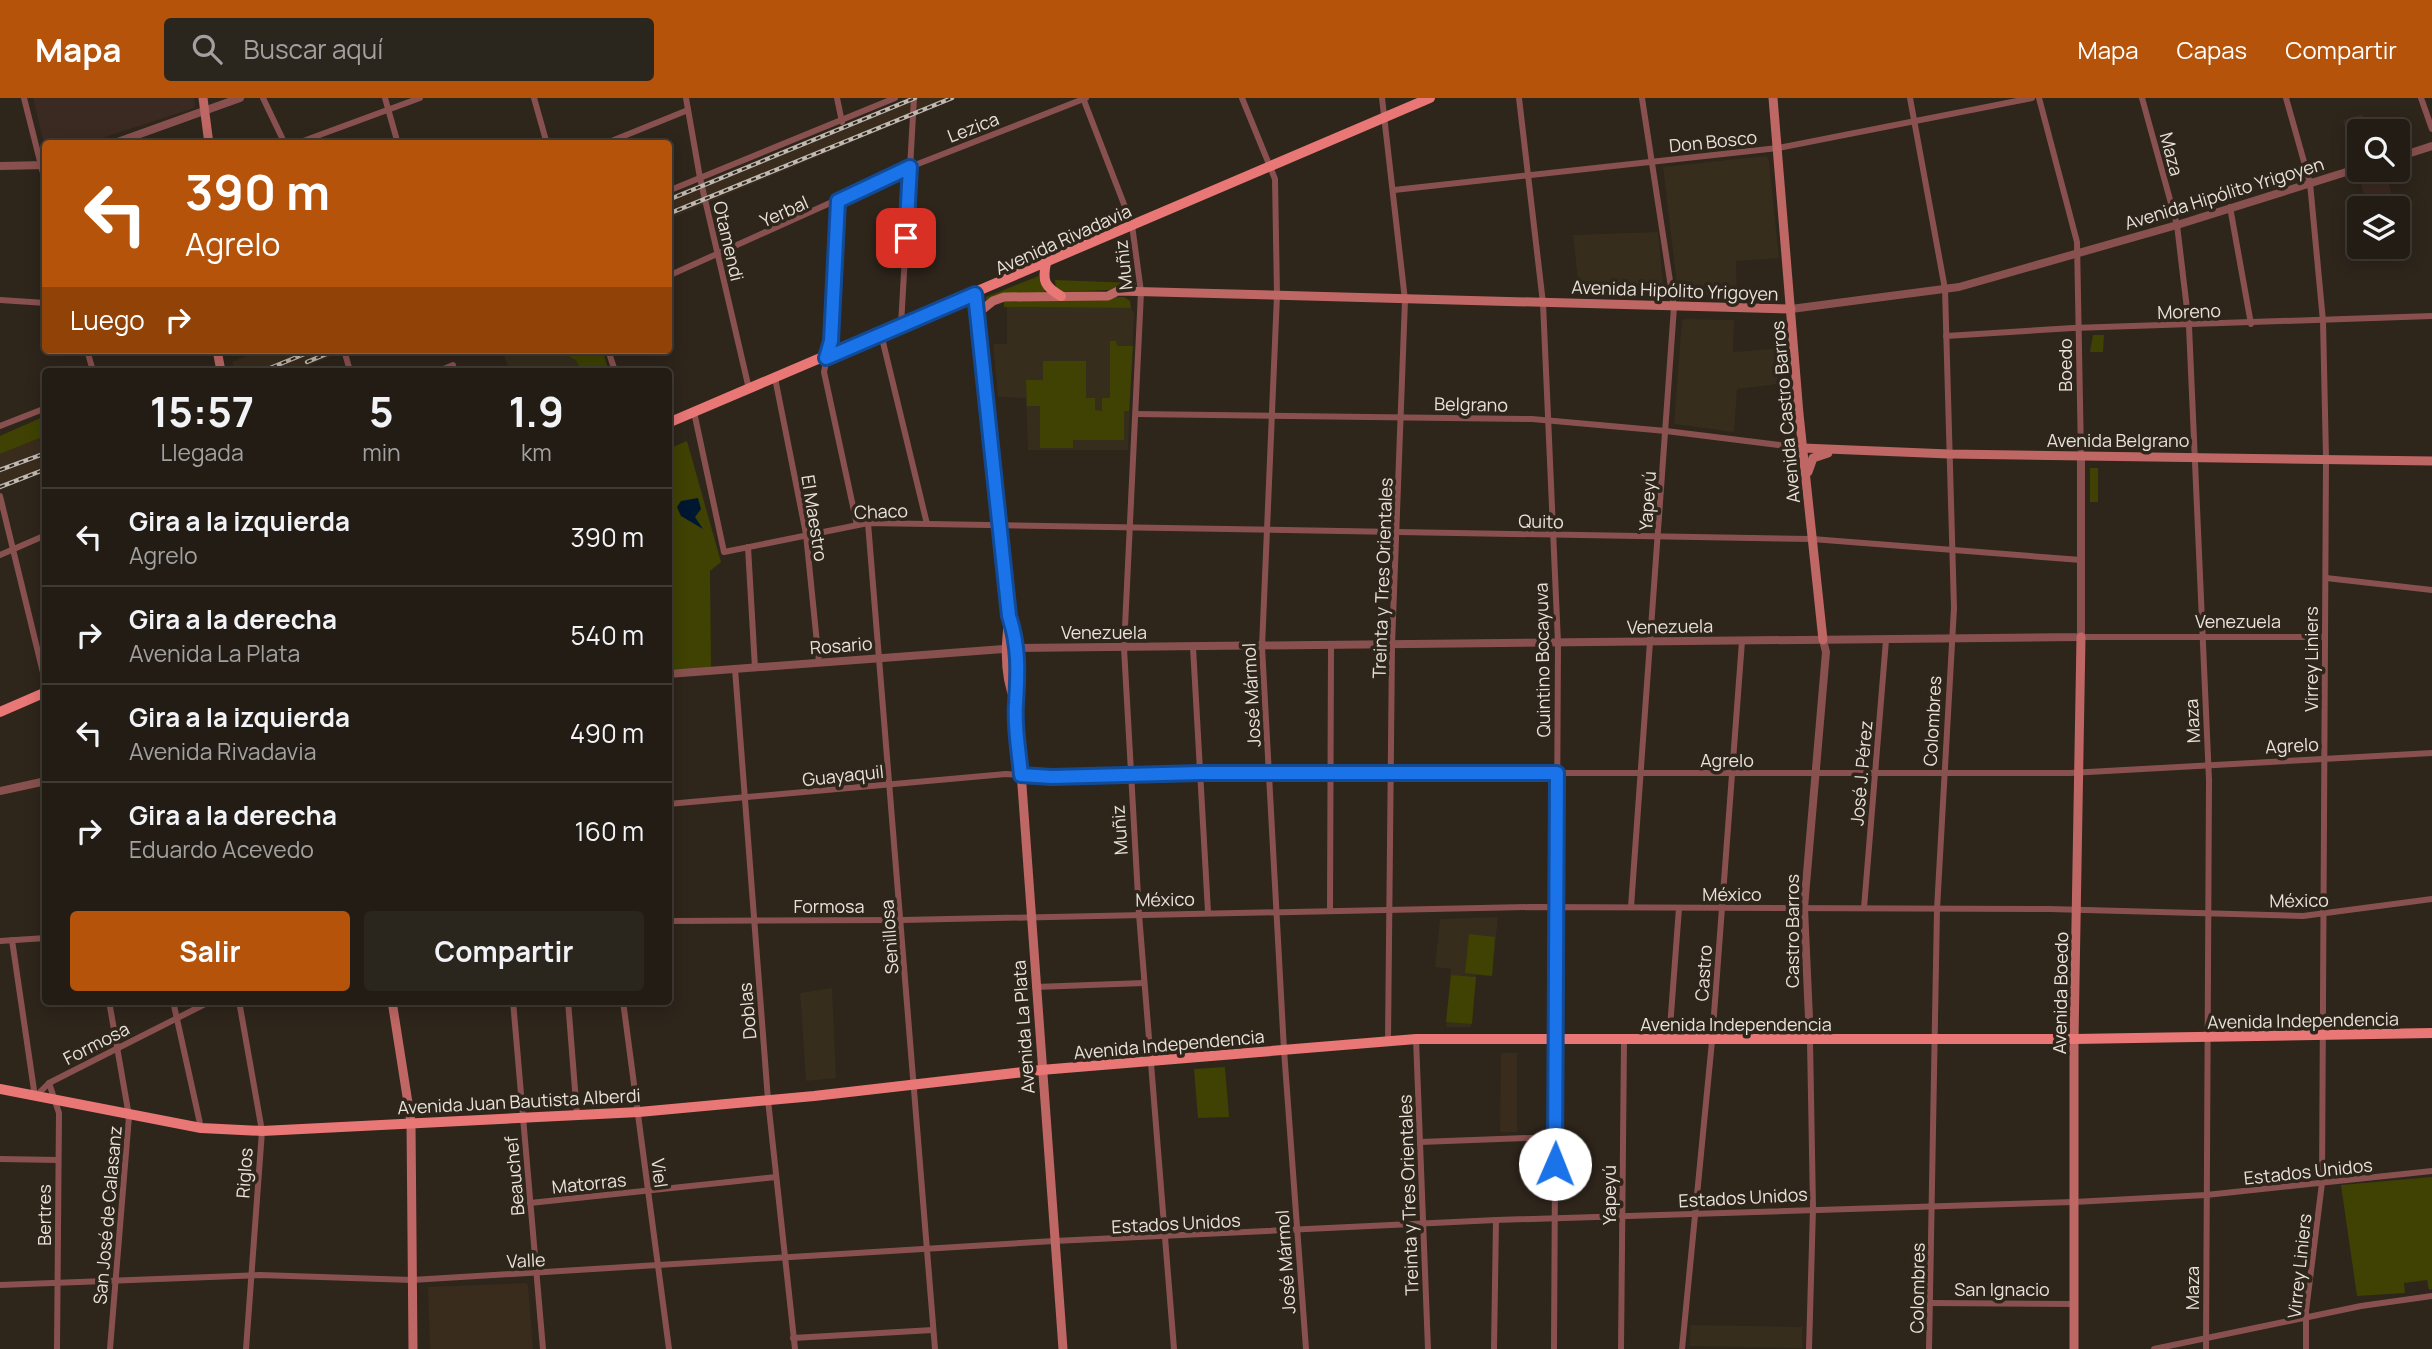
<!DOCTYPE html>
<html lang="es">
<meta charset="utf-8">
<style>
body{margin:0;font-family:Manrope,sans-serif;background:#2a251d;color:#f1f3f6;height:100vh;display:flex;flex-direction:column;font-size:26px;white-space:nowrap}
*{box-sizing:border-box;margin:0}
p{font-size:23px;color:#a2a1a0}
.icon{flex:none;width:38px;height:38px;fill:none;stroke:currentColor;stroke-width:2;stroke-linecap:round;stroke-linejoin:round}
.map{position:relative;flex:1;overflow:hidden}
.details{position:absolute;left:42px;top:270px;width:630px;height:637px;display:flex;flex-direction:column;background:#221c14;border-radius:7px;box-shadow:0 4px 18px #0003,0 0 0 2px #3f3a34}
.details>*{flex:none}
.top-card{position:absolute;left:42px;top:42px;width:630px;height:214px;border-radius:7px;box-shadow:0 4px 18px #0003,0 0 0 2px #3f3a34;background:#b45309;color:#fff;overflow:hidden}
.fabs{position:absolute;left:2347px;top:21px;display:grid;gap:14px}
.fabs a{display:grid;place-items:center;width:63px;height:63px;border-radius:7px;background:#221c14;box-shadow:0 4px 18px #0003,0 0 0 2px #3f3a34;font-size:35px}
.pin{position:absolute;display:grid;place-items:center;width:60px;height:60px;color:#fff;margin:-30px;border-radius:14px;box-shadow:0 4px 10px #0006}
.me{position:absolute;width:77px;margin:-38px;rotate:1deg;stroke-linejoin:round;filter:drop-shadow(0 0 5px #0008)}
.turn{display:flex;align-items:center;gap:24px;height:147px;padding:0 28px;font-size:32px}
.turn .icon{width:91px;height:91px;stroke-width:2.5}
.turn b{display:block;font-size:49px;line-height:60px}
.then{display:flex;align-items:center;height:66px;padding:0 28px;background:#0003;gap:14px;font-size:26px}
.eta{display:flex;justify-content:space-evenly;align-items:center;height:119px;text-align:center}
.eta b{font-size:42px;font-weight:700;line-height:49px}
.primary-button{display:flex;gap:14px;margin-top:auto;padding:14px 28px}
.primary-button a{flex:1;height:80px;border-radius:7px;background:#b45309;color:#fff;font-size:28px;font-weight:700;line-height:80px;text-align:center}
.primary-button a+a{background:#2a251d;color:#f1f3f6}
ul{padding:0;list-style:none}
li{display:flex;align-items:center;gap:21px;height:98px;padding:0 28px;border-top:2px solid #3f3a34}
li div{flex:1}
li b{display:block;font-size:26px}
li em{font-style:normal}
header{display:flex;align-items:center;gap:42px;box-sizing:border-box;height:98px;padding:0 35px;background:#b45309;color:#fff}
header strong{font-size:33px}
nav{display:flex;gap:38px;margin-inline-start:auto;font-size:24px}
.search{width:490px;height:63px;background:#2a251d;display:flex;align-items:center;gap:18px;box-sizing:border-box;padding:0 24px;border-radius:7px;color:#a2a1a0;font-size:26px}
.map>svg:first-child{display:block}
.built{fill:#3a2c1d}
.education{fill:#362d1d}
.medical{fill:#3b2a21}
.green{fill:#3f4202}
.water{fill:#001731}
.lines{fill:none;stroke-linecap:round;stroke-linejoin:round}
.minor{stroke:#88514f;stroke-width:6}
.tertiary{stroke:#88514f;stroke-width:8}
.secondary{stroke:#be6764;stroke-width:9}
.primary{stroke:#e87775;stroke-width:10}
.rail-casing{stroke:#bfb9b1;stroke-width:4.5}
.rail{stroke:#2e251b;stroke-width:2;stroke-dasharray:5;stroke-linecap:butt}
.route-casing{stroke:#114b97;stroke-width:18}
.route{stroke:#1a73e8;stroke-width:12}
.labels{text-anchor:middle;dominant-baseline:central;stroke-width:7;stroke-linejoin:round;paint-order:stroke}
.street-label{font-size:18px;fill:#e8e2db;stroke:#2e251b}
</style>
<header>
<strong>Mapa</strong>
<div class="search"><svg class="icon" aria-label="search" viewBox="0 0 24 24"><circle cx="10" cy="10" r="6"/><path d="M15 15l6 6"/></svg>Buscar aquí</div>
<nav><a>Mapa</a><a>Capas</a><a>Compartir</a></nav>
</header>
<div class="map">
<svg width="2432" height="1251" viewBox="0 0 2432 1251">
<rect width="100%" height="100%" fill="#2e251b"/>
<g class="built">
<path d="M908,0h49l-288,121v-23z"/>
<path d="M260,252h87l-52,21h-60l-3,-9z"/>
<path d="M45,338v36l-45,18v-36z"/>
<path d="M1501,955h16v79h-17z"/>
<path d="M526,1185l2,2 5,64h-103l-2,-62z"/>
</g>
<g class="education">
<path d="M1766,58l3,4 10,98 -43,3 1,35 -59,-2 -15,-127z"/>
<path d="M1658,134l6,61 -85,-3 -6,-55z"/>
<path d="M1007,209l124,1 3,5 -6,137h-100l-2,-52 -28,-1 -5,-53h14z"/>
<path d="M1682,221l52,1 -1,32 50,-4 3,35 -49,6 -3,43 -60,-8z"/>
<path d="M502,252h100l7,21h-99z"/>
<path d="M1498,819l-6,59 -16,-1 -5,52h-25l5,-58 -16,-2 5,-48z"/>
<path d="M832,890l4,90 -30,3 -6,-88z"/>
<path d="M1691,1227l111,2v21l-113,-2z"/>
</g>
<g class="medical">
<path d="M33,0h161l1,6 -1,4 -107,35 -41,1 -1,4z"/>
<path d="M2362,16l6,17h-9v21l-7,2 -9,-34z"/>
<path d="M2387,78l8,32h-28l-6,-25z"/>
</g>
<g class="green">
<path d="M1039,178l7,18 -60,8v-5z"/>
<path d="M1055,182l81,3 -2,6 -74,3 -4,-3z"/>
<path d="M1124,199l6,4 1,7 -127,-1v-8z"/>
<path d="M2093,237h11l-1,17h-13z"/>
<path d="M1110,243h6l1,5h16l-4,65h-5v29h-51v8h-33v-42h-13l-1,-26h17v-19h43v37h9v12l7,1v-13h8z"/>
<path d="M557,252h45l7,21h-28l-5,-11z"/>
<path d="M45,318v20l-45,18v-18z"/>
<path d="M687,343l34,121 -11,9 1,97 -42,2 -1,-221z"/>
<rect x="2090" y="370" width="8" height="34"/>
<path d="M1469,836l26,3 -3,39 -27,-3z"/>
<path d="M1451,877l25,2 -4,47 -26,-2z"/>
<path d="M1225,969l4,50 -31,1 -4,-49z"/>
<path d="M2432,1079v112l-3,1 -2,-10 -23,3 1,10 -48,3 -16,-111z"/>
</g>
<path class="water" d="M698,400l3,11 -6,8 8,12 -22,-13 -4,-9 4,-6z"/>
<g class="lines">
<g class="minor">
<path d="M24,0l22,87"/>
<path d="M263,0l22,46"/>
<path d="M385,0l13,46"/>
<path d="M534,0l13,46"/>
<path d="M686,0l14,80 49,211"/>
<path d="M837,0l5,24"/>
<path d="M1083,0l49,127 9,67 -17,356 15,266 35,435"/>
<path d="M1242,0l33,81 2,116 -15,352 22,403 22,299"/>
<path d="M1382,0l23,202 -13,345 -4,396"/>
<path d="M1519,0l24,205 15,340 -4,706"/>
<path d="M1910,0l35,191 9,319 -17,301 -8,440"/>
<path d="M2039,0l38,144 4,213"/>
<path d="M2142,0l35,127 12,101 20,454 -3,569"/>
<path d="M2286,0l24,85 13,138 3,137 -4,725 -16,128v38"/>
<path d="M2421,0l11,31"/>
<path d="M295,46l125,-46"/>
<path d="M604,46l84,-34"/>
<path d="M1394,92l384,-42 254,-50"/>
<path d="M668,93l227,-93"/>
<path d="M838,103l-8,140 -6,31 33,153"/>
<path d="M2230,109l21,117"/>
<path d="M668,178l242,-109 176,-69"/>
<path d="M0,202l46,3"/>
<path d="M901,227l13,-227"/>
<path d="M881,236l46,190"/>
<path d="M1946,238l127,-8 359,-12"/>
<path d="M87,252l6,21"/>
<path d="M344,252l6,21"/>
<path d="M608,252l7,21"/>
<path d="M439,273l14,-6"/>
<path d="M775,280l31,156 13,129"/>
<path d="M694,314l30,140 144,-29 944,16 269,21"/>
<path d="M1136,316l396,5 134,12 137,17"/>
<path d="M0,328l46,-18"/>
<path d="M0,398l46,189"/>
<path d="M868,425l67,826"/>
<path d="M748,449l7,121"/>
<path d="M0,457l46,-20"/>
<path d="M2326,480l106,12"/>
<path d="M2081,539h243"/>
<path d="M1193,549l15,265"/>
<path d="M735,571l33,431 27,249"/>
<path d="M668,706l338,-30 46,3 148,-4h870l362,-20"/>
<path d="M1631,809l43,-600 -32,-209"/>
<path d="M1864,810l22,-268"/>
<path d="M1330,812l1,-264"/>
<path d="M668,823l234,-1 629,-13 518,2 254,7 129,-17"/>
<path d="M12,842l23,157"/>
<path d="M0,843l46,-3"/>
<path d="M1035,889l109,-4"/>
<path d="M109,903l20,115 -19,233"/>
<path d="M173,903l28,127"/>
<path d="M239,903l23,130 -16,218"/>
<path d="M513,903l30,348"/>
<path d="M568,903l9,114"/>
<path d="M623,903l46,348"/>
<path d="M1416,941l12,310"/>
<path d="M1669,943l10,-133"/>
<path d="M49,985l10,30 -2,236"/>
<path d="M35,999l14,-14 162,-82"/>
<path d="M1420,1044l135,-5"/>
<path d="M0,1061l58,1"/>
<path d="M530,1105l246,-26"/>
<path d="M0,1187l260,-10 152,5 642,-39 442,-21 578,-18 132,-7 226,-24"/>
<path d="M1930,1205l144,1"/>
<path d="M793,1240l140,-8"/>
<path d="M1494,1251l2,-129"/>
<path d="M1621,1251l3,-308"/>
<path d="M1682,1251l30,-308 30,-400"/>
<path d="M1809,1251l4,-141 -3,-168"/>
<path d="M2154,1251l207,-43 71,-10"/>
</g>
<g class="tertiary">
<path d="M112,46l128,-46"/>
<path d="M2398,59l34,-11"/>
<path d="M0,68l46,-1"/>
<path d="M1791,211l168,-22 218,-62 182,-57"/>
<path d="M668,576l349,-26 1064,-11v-182"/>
<path d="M0,693l46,-10"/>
<path d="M1810,942l-6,-132 22,-256 -3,-12"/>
</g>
<g class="secondary">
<path d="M203,0l6,46"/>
<path d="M1773,0l26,316 24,226"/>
<path d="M975,196l34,322c9,28 12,58 7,87l47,646"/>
<path d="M978,215l15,-12 11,-4 104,-1 10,-5 673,18"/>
<path d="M217,252l4,21"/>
<path d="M1803,350l146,6 483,7"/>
<path d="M1808,374l5,-14 15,-5"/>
<path d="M1009,521c-4,27 -5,57 6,82"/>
<path d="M392,903l19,121 2,227"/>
<path d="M2074,1251v-310l7,-402"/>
</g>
<g class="primary">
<path d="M1046,165c-4,18 -1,24 15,33"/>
<path d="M668,325l762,-325"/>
<path d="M0,614l46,-20"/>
<path d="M0,991l201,39 61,3 377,-19 175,-16 227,-26 375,-31h658l358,-6"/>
</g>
<g class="rail-casing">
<g id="rail">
<path d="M668,102l247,-102"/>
<path d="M668,116l284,-116"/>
<path d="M307,264l29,-12"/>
<path d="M263,273l51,-21"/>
<path d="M0,372l46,-17"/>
<path d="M0,389l46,-18"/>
</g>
</g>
<use href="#rail" class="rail"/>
</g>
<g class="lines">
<g class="route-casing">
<path id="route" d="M906,140l4,-71 -72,34 -7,140 -5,17 149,-64 34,322c10,30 9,56 7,87 -2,23 3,49 5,72l31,2 148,-4h357l-2,391"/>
</g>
<use href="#route" class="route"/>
</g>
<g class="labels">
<g class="street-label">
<text transform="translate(973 29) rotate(-21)">Lezica</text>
<text transform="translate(1713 43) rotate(-6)">Don Bosco</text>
<text transform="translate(2172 56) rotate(75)">Maza</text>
<text transform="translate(2224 95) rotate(-17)">Avenida Hipólito Yrigoyen</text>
<text transform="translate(784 113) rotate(-24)">Yerbal</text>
<text transform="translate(1063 141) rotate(-24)">Avenida Rivadavia</text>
<text transform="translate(729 143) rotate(77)">Otamendi</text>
<text transform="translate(1123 167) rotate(-96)">Muñiz</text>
<text transform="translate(1675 192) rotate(2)">Avenida Hipólito Yrigoyen</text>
<text transform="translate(2189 213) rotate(-2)">Moreno</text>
<text transform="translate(2065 267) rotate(-90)">Boedo</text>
<text transform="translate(1471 306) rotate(1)">Belgrano</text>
<text transform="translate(1785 314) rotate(-95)">Avenida Castro Barros</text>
<text x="2118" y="342">Avenida Belgrano</text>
<text transform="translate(1647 403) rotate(-86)">Yapeyú</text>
<text transform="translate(881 413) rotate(-2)">Chaco</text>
<text transform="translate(815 420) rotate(81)">El Maestro</text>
<text transform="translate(1541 423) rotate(1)">Quito</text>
<text transform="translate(1382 480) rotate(-88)">Treinta y Tres Orientales</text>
<text x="2238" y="523">Venezuela</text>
<text transform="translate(1670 528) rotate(-1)">Venezuela</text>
<text x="1104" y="534">Venezuela</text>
<text transform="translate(841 547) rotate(-4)">Rosario</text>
<text transform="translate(2311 561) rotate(-90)">Virrey Liniers</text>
<text transform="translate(1542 562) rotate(-91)">Quintino Bocayuva</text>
<text transform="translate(1251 597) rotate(-93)">José Mármol</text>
<text transform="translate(1932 623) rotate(-87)">Colombres</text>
<text transform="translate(2192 623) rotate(-93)">Maza</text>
<text transform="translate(2292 647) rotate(-3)">Agrelo</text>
<text x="1727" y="662">Agrelo</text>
<text transform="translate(1861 675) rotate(-85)">José J. Pérez</text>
<text transform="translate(843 677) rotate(-6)">Guayaquil</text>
<text transform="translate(1119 732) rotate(-94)">Muñiz</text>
<text x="1732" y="796">México</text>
<text transform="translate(1165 801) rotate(-1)">México</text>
<text transform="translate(2299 802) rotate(-1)">México</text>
<text x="829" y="808">Formosa</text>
<text transform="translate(1792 833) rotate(-90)">Castro Barros</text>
<text transform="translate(889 839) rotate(-94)">Senillosa</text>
<text transform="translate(1703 875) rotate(-86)">Castro</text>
<text transform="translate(2060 895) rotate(-89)">Avenida Boedo</text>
<text transform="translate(747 913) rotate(-95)">Doblas</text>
<text transform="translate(2303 922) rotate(-1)">Avenida Independencia</text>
<text x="1736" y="926">Avenida Independencia</text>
<text transform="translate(1023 929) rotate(-94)">Avenida La Plata</text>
<text transform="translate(96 945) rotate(-27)">Formosa</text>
<text transform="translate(1169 946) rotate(-5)">Avenida Independencia</text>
<text transform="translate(519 1003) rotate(-3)">Avenida Juan Bautista Alberdi</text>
<text transform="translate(2308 1073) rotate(-6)">Estados Unidos</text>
<text transform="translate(244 1075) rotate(-86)">Riglos</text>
<text transform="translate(660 1075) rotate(83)">Viel</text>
<text transform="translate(514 1078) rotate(-95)">Beauchef</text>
<text transform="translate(589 1085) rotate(-6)">Matorras</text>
<text transform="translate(1408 1097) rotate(-92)">Treinta y Tres Orientales</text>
<text transform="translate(1609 1097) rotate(-90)">Yapeyú</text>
<text transform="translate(1743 1099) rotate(-3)">Estados Unidos</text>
<text transform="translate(44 1117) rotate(-90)">Bertres</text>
<text transform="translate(107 1117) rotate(-85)">San José de Calasanz</text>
<text transform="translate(1176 1125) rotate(-3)">Estados Unidos</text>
<text transform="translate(526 1162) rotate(-3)">Valle</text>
<text transform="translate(1285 1164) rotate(-94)">José Mármol</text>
<text transform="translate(2299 1168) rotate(-84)">Virrey Liniers</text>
<text transform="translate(1917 1190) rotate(-89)">Colombres</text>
<text transform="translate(2192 1190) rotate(-90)">Maza</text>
<text x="2002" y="1191">San Ignacio</text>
</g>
</g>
</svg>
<div class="fabs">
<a><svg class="icon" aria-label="search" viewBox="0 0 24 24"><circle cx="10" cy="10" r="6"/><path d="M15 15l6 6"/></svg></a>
<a><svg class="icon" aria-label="layers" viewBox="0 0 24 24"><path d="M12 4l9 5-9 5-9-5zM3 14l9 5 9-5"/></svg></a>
</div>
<div class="pin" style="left:906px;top:140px;background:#d93025"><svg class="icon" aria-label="arrive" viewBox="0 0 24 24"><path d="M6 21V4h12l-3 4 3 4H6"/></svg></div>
<svg class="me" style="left:1555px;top:1066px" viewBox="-20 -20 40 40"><circle r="19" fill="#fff"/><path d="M0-13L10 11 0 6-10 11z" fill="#1a73e8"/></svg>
<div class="top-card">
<div class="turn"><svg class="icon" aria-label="left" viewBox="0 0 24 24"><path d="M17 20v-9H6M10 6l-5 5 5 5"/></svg><div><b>390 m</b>Agrelo</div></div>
<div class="then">Luego<svg class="icon" aria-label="right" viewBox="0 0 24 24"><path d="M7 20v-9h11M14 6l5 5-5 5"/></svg></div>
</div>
<section class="details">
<div class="eta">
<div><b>15:57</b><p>Llegada</p></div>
<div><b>5</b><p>min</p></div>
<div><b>1.9</b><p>km</p></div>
</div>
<ul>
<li><svg class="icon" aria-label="left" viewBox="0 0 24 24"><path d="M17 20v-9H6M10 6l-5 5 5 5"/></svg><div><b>Gira a la izquierda</b><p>Agrelo</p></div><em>390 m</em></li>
<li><svg class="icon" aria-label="right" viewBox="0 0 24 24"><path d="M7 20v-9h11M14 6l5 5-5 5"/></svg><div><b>Gira a la derecha</b><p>Avenida La Plata</p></div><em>540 m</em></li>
<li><svg class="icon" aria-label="left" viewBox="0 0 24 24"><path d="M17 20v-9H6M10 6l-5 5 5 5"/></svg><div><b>Gira a la izquierda</b><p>Avenida Rivadavia</p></div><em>490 m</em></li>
<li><svg class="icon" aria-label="right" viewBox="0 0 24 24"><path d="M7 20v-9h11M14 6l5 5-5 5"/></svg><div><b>Gira a la derecha</b><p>Eduardo Acevedo</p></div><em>160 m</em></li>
</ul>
<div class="primary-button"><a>Salir</a><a>Compartir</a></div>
</section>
</div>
